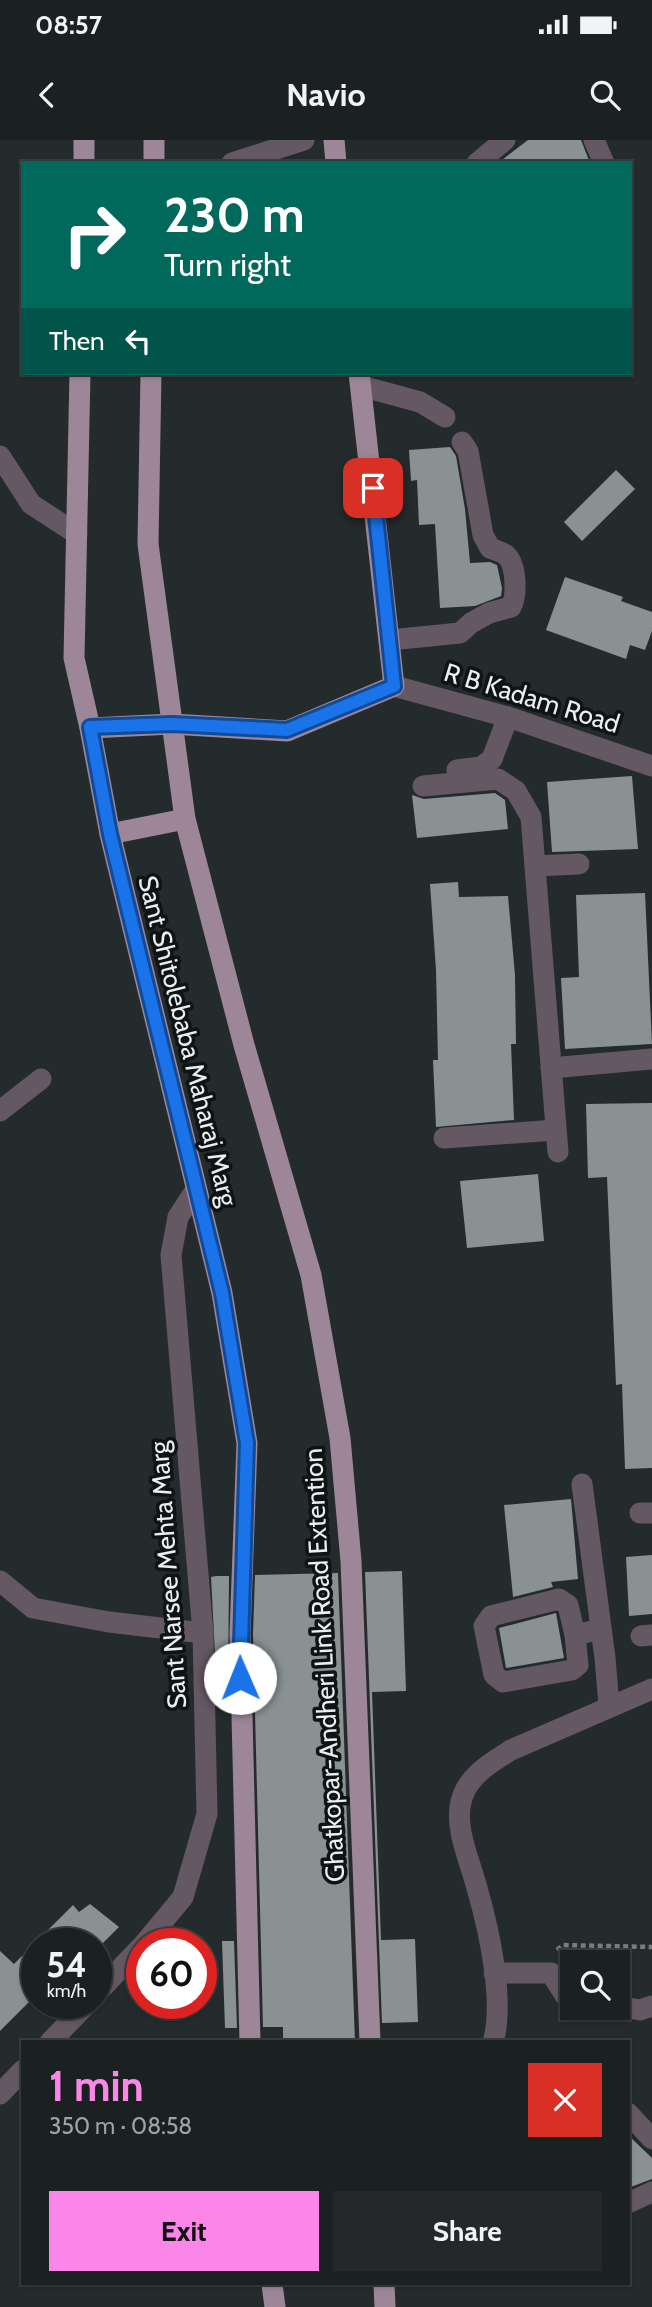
<!DOCTYPE html>
<meta charset="utf-8">
<style>
body{margin:0;font-family:Cabin,sans-serif;background:#24282a;color:#f1f3f6;height:100vh;display:flex;flex-direction:column;font-size:26px;white-space:nowrap}
*{box-sizing:border-box;margin:0}
p{font-size:23px;color:#a0a3a5}
.icon{flex:none;width:38px;height:38px;fill:none;stroke:currentColor;stroke-width:2;stroke-linecap:round;stroke-linejoin:round}
.map{position:relative;flex:1;overflow:hidden}
.drawer{position:absolute;left:21px;top:1900px;width:609px;height:245px;display:flex;flex-direction:column;background:#1b2021;border-radius:0px;box-shadow:0 2px 5px #0004,0 0 0 2px #393e3f}
.drawer>*{flex:none}
.hud{position:absolute;left:21px;top:21px;width:611px;height:214px;border-radius:0px;box-shadow:0 2px 5px #0004,0 0 0 2px #393e3f;background:#00695c;color:#fff;overflow:hidden}
.buttons{position:absolute;left:560px;top:1810px;display:grid;gap:14px}
.buttons a{display:grid;place-items:center;width:70px;height:70px;border-radius:0px;background:#1b2021;box-shadow:0 2px 5px #0004,0 0 0 2px #393e3f;font-size:35px}
.speed{position:absolute;left:21px;top:1788px;display:flex;gap:14px;font-size:35px;font-weight:700;text-align:center}
.speed>*{display:grid;place-content:center;width:91px;height:91px;border-radius:50%;background:#1b2021;box-shadow:0 2px 5px #0004,0 0 0 2px #393e3f;line-height:1}
.speed small{font-size:18px;font-weight:400}
.speed .limit{border:10px solid #d22;background:#fff;color:#111}
.pin{position:absolute;display:grid;place-items:center;width:60px;height:60px;color:#fff;margin:-30px;border-radius:14px;box-shadow:0 4px 10px #0006}
.me{position:absolute;width:77px;margin:-38px;rotate:359deg;stroke-linejoin:round;filter:drop-shadow(0 0 5px #0008)}
.turn{display:flex;align-items:center;gap:24px;height:147px;padding:0 28px;font-size:32px}
.turn .icon{width:91px;height:91px;stroke-width:2.5}
.turn b{display:block;font-size:49px;line-height:60px}
.then{display:flex;align-items:center;height:66px;padding:0 28px;background:#0003;gap:14px;font-size:26px}
.round{display:grid;place-items:center;flex:none;width:74px;height:74px;border-radius:0px;background:#24282a}
.overview{display:flex;align-items:center;justify-content:space-between;height:119px;padding:0 28px}
h1{font-size:42px;font-weight:700;line-height:52px;color:#fa87e7}
.action{display:flex;gap:14px;margin-top:auto;padding:14px 28px}
.action a{flex:1;height:80px;border-radius:0px;background:#fa87e7;color:#111;font-size:28px;font-weight:700;line-height:80px;text-align:center}
.action a+a{background:#24282a;color:#f1f3f6}
.status{display:flex;justify-content:space-between;align-items:center;height:49px;padding:0 35px;background:#1b2021;direction:ltr}
.status svg{height:19px;fill:currentColor}
header{display:flex;justify-content:space-between;align-items:center;height:91px;padding:0 28px;background:#1b2021;font-size:32px;font-weight:700}
.map>svg:first-child{display:block}
.building{fill:#899192}
.lines{fill:none;stroke-linecap:round;stroke-linejoin:round}
.path{stroke:#777d7e;stroke-width:4.5;stroke-dasharray:5 3.5;stroke-linecap:butt}
.minor{stroke:#645862;stroke-width:21}
.major{stroke:#9e8699;stroke-width:21}
.route-casing{stroke:#114b97;stroke-width:18}
.route{stroke:#1a73e8;stroke-width:12}
.labels{text-anchor:middle;dominant-baseline:central;stroke-width:7;stroke-linejoin:round;paint-order:stroke}
.street-label{font-size:26px;fill:#eaeff0;stroke:#101313}
</style>
<div class="status"><b>08:57</b><svg viewBox="0 0 49 12"><path d="M0 12V9h3v3zM5 12V6h3v6zM10 12V3h3v9zM15 12V0h3v12zM26 1h20v11H26zM47 4h2v5h-2z"/></svg></div>
<header><svg class="icon" aria-label="back" viewBox="0 0 24 24"><path d="M15 5l-7 7 7 7"/></svg>Navio<svg class="icon" aria-label="search" viewBox="0 0 24 24"><circle cx="10" cy="10" r="6"/><path d="M15 15l6 6"/></svg></header>
<div class="map">
<svg width="652" height="2167" viewBox="0 0 652 2167">
<rect width="100%" height="100%" fill="#242b2c"/>
<g class="building">
<path d="M528,0h53l9,23h-92z"/>
<path d="M450,307l6,9 9,53 5,54 20,-1 7,3 5,23 -1,8 -26,10 -35,2 -5,-84 -16,1 -2,-45 -6,1 -2,-31z"/>
<path d="M616,330l19,19 -53,52 -18,-19z"/>
<path d="M565,437l58,20 -2,4 31,11v19l-7,19 -15,-5 -4,14 -80,-29z"/>
<path d="M632,636l6,73 -86,3 -5,-70z"/>
<path d="M495,653l10,7 3,29 -91,9 -5,-43 12,4z"/>
<path d="M458,742l1,15 49,-1 7,79 1,69h-5l3,76 -78,7 -3,-67h5l-2,-90 -6,-86z"/>
<path d="M645,753l7,151 -87,5 -4,-71 18,-1 -3,-82z"/>
<path d="M652,963v365l-27,1 -3,-85 -6,1 -9,-208 -19,1 -2,-74z"/>
<path d="M538,1034l6,67 -77,7 -7,-67z"/>
<path d="M571,1359l7,80 -27,3 2,5 -40,10 -9,-92z"/>
<path d="M652,1415v59l-23,2 -3,-59z"/>
<path d="M402,1431l4,120 -34,1 9,248 34,-1 3,83 -36,1 -17,-451z"/>
<path d="M338,1433l17,469h-72v-15h-20l-10,-393 2,-59z"/>
<path d="M216,1436h13l-1,116h-11l-6,-115z"/>
<path d="M556,1473l8,45 -58,10 -7,-40z"/>
<path d="M90,1764l29,23 -17,17h-65v50l-37,37v-80l14,13 59,-59 6,7z"/>
<path d="M222,1801h12l3,87h-12z"/>
<path d="M628,1995l24,23v21l-24,9z"/>
</g>
<g class="lines">
<path class="path" d="M557,1810l6,-5 89,2"/>
<g class="minor">
<path d="M594,0l10,23"/>
<path d="M232,23l72,-23"/>
<path d="M477,23l28,-23"/>
<path d="M361,246l59,16 25,15"/>
<path d="M0,316l31,48 46,30"/>
<path d="M390,500l70,-7 11,-10 18,-10 22,-6c6,-11 6,-42 -5,-52 -4,-3 -11,-5 -16,-7l-7,-13 -15,-84 -6,-9"/>
<path d="M394,546l114,31 144,49"/>
<path d="M457,630l24,-3 11,-8 16,-42"/>
<path d="M423,646l75,-7 18,12 15,26 27,335"/>
<path d="M535,726l44,-2"/>
<path d="M551,928l101,-9"/>
<path d="M0,971l41,-32"/>
<path d="M444,998l112,-8"/>
<path d="M582,1344l23,174 4,47"/>
<path d="M640,1373h12"/>
<path d="M0,1441l33,27 76,14 94,11"/>
<path d="M575,1495l3,30 -6,5 -69,12 -9,-7 -10,-49 7,-10 68,-17 9,6 7,30 26,-6"/>
<path d="M641,1496l11,-1"/>
<path d="M144,1804l39,-47 24,-83 -4,-181 -32,-378 7,-38 17,-26"/>
<path d="M494,1833h57l14,22 7,1"/>
<path d="M96,1854l46,-48"/>
<path d="M618,1866l22,4 12,-4"/>
<path d="M50,1902l37,-38"/>
<path d="M493,1902c12,-41 -4,-112 -16,-154 -7,-27 -24,-62 -15,-90 7,-23 30,-36 49,-48l141,-61"/>
<path d="M0,1954l23,-24"/>
<path d="M628,1973l24,26"/>
<path d="M628,2063l24,-11"/>
</g>
<g class="major">
<path d="M154,0v23"/>
<path d="M334,0l2,23"/>
<path d="M84,23v-23"/>
<path d="M80,233l-6,285 16,70 20,106 112,459 25,150 -7,191 10,408"/>
<path d="M151,233l-3,171 37,275 59,226 67,230 29,163 11,123 19,481"/>
<path d="M90,588l82,-4 115,7 107,-45 -35,-313"/>
<path d="M110,694l75,-15"/>
<path d="M272,2144l3,23"/>
<path d="M384,2144l1,23"/>
</g>
</g>
<g class="lines">
<g class="route-casing">
<path id="route" d="M240,1538l7,-235 -25,-150 -112,-459 -20,-107 82,-3 115,6 107,-44 -21,-198"/>
</g>
<use href="#route" class="route"/>
</g>
<g class="labels">
<g class="street-label">
<text transform="translate(532 558) rotate(17)">R B Kadam Road</text>
<text transform="translate(188 901) rotate(76)">Sant Shitolebaba Maharaj Marg</text>
<text transform="translate(168 1435) rotate(-94)">Sant Narsee Mehta Marg</text>
<text transform="translate(324 1525) rotate(-93)">Ghatkopar-Andheri Link Road Extention</text>
</g>
</g>
</svg>
<div class="buttons">
<a><svg class="icon" aria-label="search" viewBox="0 0 24 24"><circle cx="10" cy="10" r="6"/><path d="M15 15l6 6"/></svg></a>
</div>
<div class="speed"><div>54<small>km/h</small></div><div class="limit">60</div></div>
<div class="pin" style="left:373px;top:348px;background:#d93025"><svg class="icon" aria-label="arrive" viewBox="0 0 24 24"><path d="M6 21V4h12l-3 4 3 4H6"/></svg></div>
<svg class="me" style="left:240px;top:1538px" viewBox="-20 -20 40 40"><circle r="19" fill="#fff"/><path d="M0-13L10 11 0 6-10 11z" fill="#1a73e8"/></svg>
<div class="hud">
<div class="turn"><svg class="icon" aria-label="right" viewBox="0 0 24 24"><path d="M7 20v-9h11M14 6l5 5-5 5"/></svg><div><b>230 m</b>Turn right</div></div>
<div class="then">Then<svg class="icon" aria-label="left" viewBox="0 0 24 24"><path d="M17 20v-9H6M10 6l-5 5 5 5"/></svg></div>
</div>
<section class="drawer">
<div class="overview"><div><h1>1 min</h1><p>350 m · 08:58</p></div><a class="round" style="background:#d93025;color:#fff"><svg class="icon" aria-label="close" viewBox="0 0 24 24"><path d="M6 6l12 12M18 6L6 18"/></svg></a></div>
<div class="action"><a>Exit</a><a>Share</a></div>
</section>
</div>
